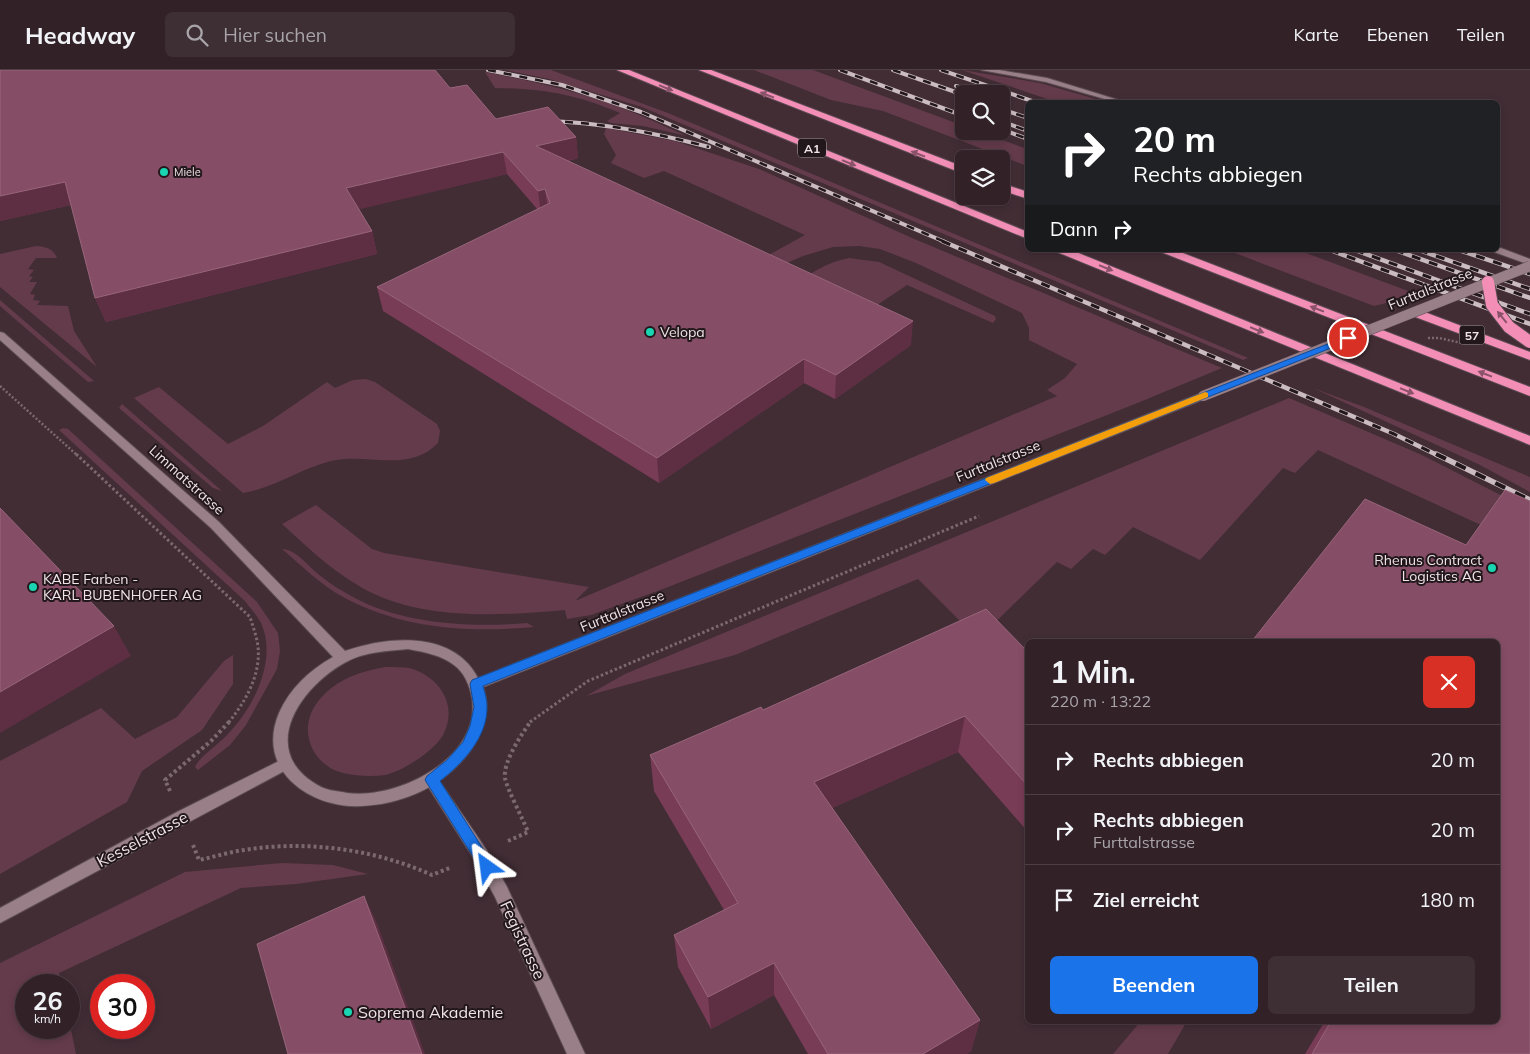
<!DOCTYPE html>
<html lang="de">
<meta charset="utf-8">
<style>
body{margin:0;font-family:Mulish,sans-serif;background:#3d2f34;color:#f1f3f6;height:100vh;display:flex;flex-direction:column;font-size:19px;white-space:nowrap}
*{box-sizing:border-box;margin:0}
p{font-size:16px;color:#a8a4a8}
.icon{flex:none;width:28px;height:28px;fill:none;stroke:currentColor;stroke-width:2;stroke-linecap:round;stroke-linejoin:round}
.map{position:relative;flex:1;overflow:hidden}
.side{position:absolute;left:1025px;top:569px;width:475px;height:385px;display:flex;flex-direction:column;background:#322228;border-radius:8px;box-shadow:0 2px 8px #0003,0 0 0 1px #4d3f45}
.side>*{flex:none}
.top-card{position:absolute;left:1025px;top:30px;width:475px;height:152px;border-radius:8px;box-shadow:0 2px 8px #0003,0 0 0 1px #4d3f45;background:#202124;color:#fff;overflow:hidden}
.controls{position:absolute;left:955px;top:15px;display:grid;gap:10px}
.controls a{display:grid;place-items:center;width:55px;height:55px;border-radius:8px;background:#322228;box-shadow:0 2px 8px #0003,0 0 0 1px #4d3f45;font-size:25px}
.speed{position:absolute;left:15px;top:904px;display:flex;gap:10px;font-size:25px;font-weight:700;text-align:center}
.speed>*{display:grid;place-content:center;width:65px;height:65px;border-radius:50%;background:#322228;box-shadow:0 2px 8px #0003,0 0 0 1px #4d3f45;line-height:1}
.speed small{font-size:12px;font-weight:400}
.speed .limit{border:8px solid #d22;background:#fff;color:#111}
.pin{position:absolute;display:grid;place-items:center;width:42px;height:42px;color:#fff;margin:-21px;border:2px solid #fff;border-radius:50%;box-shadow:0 1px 5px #0007}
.me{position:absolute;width:55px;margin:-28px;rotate:329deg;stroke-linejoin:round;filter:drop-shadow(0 0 4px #0008)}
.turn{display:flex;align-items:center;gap:18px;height:105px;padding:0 25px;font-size:22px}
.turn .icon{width:65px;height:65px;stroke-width:2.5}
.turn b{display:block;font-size:35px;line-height:42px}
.then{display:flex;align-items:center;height:48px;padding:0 25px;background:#0003;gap:10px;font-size:19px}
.round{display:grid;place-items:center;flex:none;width:52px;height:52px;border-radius:8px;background:#3d2f34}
.summary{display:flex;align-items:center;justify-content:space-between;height:85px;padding:0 25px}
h1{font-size:30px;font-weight:700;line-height:38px}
.cta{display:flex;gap:10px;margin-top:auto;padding:10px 25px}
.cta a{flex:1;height:58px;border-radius:8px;background:#1a73e8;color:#fff;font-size:20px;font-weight:700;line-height:58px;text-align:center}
.cta a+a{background:#3d2f34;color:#f1f3f6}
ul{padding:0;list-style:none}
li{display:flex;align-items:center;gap:15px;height:70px;padding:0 25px;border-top:1px solid #4d3f45}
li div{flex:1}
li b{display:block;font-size:19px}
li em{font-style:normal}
header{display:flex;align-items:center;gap:30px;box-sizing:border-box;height:70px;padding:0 25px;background:#322228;border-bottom:1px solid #4d3f45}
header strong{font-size:24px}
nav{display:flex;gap:28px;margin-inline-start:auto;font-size:18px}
.search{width:350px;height:45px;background:#3d2f34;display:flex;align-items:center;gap:12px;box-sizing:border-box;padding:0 18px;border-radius:8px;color:#a8a4a8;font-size:19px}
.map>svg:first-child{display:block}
.green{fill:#643b4b}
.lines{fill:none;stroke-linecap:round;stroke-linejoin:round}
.service-casing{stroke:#5c4b52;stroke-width:2}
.minor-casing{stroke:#5c4b52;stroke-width:2}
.secondary-casing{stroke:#5c4b52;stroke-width:2}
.motorway-casing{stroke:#5c4b52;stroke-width:2}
.path-far2{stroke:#7c6970;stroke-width:2.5;stroke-dasharray:2 2;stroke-linecap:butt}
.path-far1{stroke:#7c6970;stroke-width:3;stroke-dasharray:2.5 2.5;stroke-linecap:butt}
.path{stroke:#7c6970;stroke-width:4;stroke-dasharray:3 3;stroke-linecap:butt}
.service{fill:#997f88;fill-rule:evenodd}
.minor{fill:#997f88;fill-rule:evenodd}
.secondary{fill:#997f88;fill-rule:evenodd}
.motorway{fill:#f38eb7;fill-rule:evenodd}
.rail-far2-casing{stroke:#cbbcc1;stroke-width:4}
.rail-far1-casing{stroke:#cbbcc1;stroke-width:4.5}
.rail-casing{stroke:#cbbcc1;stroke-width:5.5}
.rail-far2{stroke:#22181c;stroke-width:2.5;stroke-dasharray:8;stroke-linecap:butt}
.rail-far1{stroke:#22181c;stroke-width:3;stroke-dasharray:9;stroke-linecap:butt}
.rail{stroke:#22181c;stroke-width:4;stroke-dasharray:11;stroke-linecap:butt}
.secondary-bridge-casing{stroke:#5c4b52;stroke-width:11;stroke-linecap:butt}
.motorway-bridge-casing{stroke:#5c4b52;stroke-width:14;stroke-linecap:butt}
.path-bridge{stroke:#7c6970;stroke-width:2.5;stroke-dasharray:2 2;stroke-linecap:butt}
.secondary-bridge{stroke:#997f88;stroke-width:10}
.motorway-bridge{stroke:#f38eb7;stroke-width:12}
.wall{fill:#793c57}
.shaded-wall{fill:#5e2e43}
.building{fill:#864e66;stroke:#97657a}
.oneway{fill:#8a536a}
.route{fill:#1a73e8;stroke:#114b97}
.slow{fill:#f59e0b}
.poi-dot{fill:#1ad5b2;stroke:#22181c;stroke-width:2}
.labels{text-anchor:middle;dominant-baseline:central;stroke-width:4;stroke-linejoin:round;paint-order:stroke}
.far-poi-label{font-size:11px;fill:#f1e3e7;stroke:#22181c;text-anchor:start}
.shield{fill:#22181c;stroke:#b3a6aa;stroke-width:1}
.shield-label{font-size:12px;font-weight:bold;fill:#f1e3e7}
.street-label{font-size:14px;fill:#f1e3e7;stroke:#22181c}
.poi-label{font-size:14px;fill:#f1e3e7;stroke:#22181c;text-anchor:start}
.near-street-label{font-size:16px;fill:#f1e3e7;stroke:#22181c}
.near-poi-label{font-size:16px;fill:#f1e3e7;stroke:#22181c;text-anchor:start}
</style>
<header>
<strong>Headway</strong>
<div class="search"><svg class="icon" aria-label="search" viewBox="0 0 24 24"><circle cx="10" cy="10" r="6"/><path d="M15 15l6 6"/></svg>Hier suchen</div>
<nav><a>Karte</a><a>Ebenen</a><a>Teilen</a></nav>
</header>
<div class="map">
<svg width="1530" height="984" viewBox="0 0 1530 984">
<rect width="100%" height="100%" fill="#422d35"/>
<g class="green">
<path d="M505,0h46l117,43 580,245 -5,2 -601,-253 -93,-28z"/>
<path d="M754,0h59l151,56v5h15l48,18v17l-144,-55 -52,-11z"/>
<path d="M962,0l78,13 66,19h-50z"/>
<path d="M485,2c42,8 83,17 123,31 27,9 53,22 79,33l-44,-10 -32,-3 -4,-2 13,-8c-46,-19 -75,-24 -125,-25z"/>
<path d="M606,58l69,13 84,28 153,69 310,130 -87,36 -472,185 -72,26 -24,4 -2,-9c-65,6 -148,11 -206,-24 -29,-17 -53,-40 -77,-62l34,-19 56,44 12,4 205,34 -14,14 482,-205 -10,-6 18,-12 12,-14 -48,-24v-12l-7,-15 -106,-50 -36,-14 -21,-3 -26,1 -30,9 -41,18 -15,-7 58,-32 -141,-64 -20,7 -33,-15 5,-8 -12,-21z"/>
<path d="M36,176c10,1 17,2 21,12h-21l-8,11 6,1 -5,6 4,1 -4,5h8l-7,12 5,1 -2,5 7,1 -3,4 31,1 6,25 23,36 -97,-80v-33z"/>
<path d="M1227,180h71l121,45 -45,11z"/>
<path d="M849,188l30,4 116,54 1,3 -3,4 -86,-38 -51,34 -67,-32c20,-12 37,-25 60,-29z"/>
<path d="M0,230l94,81 -6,1 -88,-76z"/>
<path d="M366,309l9,3 62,42 3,7 -2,12c-30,31 -71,9 -107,18 -31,8 -57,27 -88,32l-109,-95 25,-11 69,57 35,-18 64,-44 8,6 18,-8z"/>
<path d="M1313,318l51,19 166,70v15l-52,-28z"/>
<path d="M1289,328l133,57 108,55 -36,21 -176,-81 -23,23 -12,-5 -83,92 -67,-33 -28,28 -12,-6 -22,20 -14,-7 -79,77 -60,-60 -183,76 -149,41 39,-22z"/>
<path d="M122,334l100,87 -9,-3 -94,-80z"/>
<path d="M63,358l5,1 189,173 21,31 2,18 -3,18 -31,56 -16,20 -32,25 -3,-3c4,-10 24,-23 32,-32 26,-26 51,-75 34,-112 -4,-8 -11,-15 -16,-22l-186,-171z"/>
<path d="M282,479c15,0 28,20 40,28 8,7 19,13 29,19 50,28 120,32 176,27l7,4c-64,6 -131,2 -189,-29 -23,-12 -43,-32 -63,-49z"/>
<path d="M233,585v29l-31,46 -60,41 -15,31 -127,72v-113l101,-53 34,31 42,-22 47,-56z"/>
<path d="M386,597c8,0 16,0 23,1 30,8 50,37 34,67 -9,16 -40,36 -58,40 -14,2 -29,1 -42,-2 -33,-8 -47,-47 -23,-74 17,-20 41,-28 66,-32z"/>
<path d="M282,793l51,2 35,9 -72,10 -55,4 -182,85 2,12h-35v43h43v-8l7,34h-76v-91l185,-91z"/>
<path d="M1141,951h46l-19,33h-55z"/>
</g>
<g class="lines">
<g class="service-casing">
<g id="service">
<path d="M981,0h18l48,8 78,24h-10l-69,-20z"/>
<path d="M1498,177l32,12v6l-36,-13 -2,-2h6z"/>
</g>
</g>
<g class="minor-casing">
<g id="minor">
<path d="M285,688l5,2 2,4 -2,4 -290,155v-15l177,-96z"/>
<path d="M431,704l5,2 50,73 21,38 78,167h-18l-72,-157 -21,-38 -50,-79 2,-4z"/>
</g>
</g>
<g class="secondary-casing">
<path id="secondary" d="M0,262l4,1 215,189 126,129c43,-15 108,-21 133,27l721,-284 4,-1 5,3 -1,2 -724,289c9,23 -1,49 -15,67 -26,33 -65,50 -106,52 -52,3 -107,-36 -83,-93 11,-25 31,-43 54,-56l-122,-129 -211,-188zM408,579c16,3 33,6 46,16 10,7 16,21 18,33 10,60 -75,102 -125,95 -9,-2 -18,-2 -26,-6 -65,-34 -23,-99 25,-125 18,-10 41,-11 62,-13z"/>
</g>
<g class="motorway-casing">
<g id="motorway">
<path d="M617,0h12l399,162v7z"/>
<path d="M699,0h12l253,97v7z"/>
<path d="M1001,113l27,9v7l-27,-9z"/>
<path d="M1055,180h16l459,186v9l-473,-193z"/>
<path d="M1159,180h16l355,137v9l-369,-144z"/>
<path d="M1414,238l116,44v8l-120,-45 -2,-3z"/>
</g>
</g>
<path class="path-far2" d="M0,316l78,70"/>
<g class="path-far1">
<path d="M76,384l174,163c3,10 7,20 8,30 3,28 -13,55 -29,75"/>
<path d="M530,652l58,-41 391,-165"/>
</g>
<g class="path">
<path d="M170,721l-5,-11 46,-39 19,-20"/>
<path d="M508,771l20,-9c-5,-13 -21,-43 -23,-54 -2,-17 17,-44 26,-57"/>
<path d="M193,775l6,15c15,-3 30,-8 45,-10 63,-10 130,-1 188,25l20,-8"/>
</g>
<use href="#service" class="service"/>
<use href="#minor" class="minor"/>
<use href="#secondary" class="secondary"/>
<use href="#motorway" class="motorway"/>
<g class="rail-far2-casing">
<g id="rail-far2">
<path d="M488,0l74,15 79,27 304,130"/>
<path d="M840,0l124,46"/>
<path d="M893,0l71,25"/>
<path d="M941,0l94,32"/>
<path d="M956,16l23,8"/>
<path d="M1001,39l27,9"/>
<path d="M549,51c55,2 107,12 160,26"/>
<path d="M1001,51l27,10"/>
<path d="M1001,59l27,10"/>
</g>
</g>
<g class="rail-far1-casing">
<g id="rail-far1">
<path d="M942,171l452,193 45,22"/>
<path d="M1330,180l200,74"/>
<path d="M1355,180l175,64"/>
<path d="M1395,180l135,48"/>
<path d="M1419,180l111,39"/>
<path d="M1459,180l71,24"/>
</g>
</g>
<g class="rail-casing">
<path id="rail" d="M1436,384l94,46"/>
</g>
<use href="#rail-far2" class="rail-far2"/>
<use href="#rail-far1" class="rail-far1"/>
<use href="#rail" class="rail"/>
<g class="secondary-bridge-casing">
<path id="secondary-bridge" d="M1203,326l327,-130"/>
</g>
<g class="motorway-bridge-casing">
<path id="motorway-bridge" d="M1488,212l4,23 17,22 21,15"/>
</g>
<path class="path-bridge" d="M1428,268h11l27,6 16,-7"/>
<use href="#secondary-bridge" class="secondary-bridge"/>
<use href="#motorway-bridge" class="motorway-bridge"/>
</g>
<g class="wall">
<path d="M0,0l450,18 46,31 80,18 2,21 -10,3 343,184 -76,54 -31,-16 -145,100 -276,-172 -6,-24 161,-77 -31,-36 -148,35 13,22 5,23 -271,68 -11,-24 -24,-93 -71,16z"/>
<path d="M1466,475l64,509h-225l20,-33h173z"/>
<path d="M1028,582v180l-70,-80 -126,56 148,212 -9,31 -4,3h-159l-34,-59 -63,34 -33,-62 -4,-32 50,-25 -70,-119 -4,-36 113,-45z"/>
</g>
<g class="shaded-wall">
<path d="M576,67l2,21 -39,9 -3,-21z"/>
<path d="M503,82l4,22 -155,37 -6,-23z"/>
<path d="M65,112l10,22 -75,17v-25z"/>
<path d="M545,119l3,22 -7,2 -3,-22z"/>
<path d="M372,161l5,23 -271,68 -11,-24z"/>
<path d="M913,251l-2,24 -76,54 1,-24z"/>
<path d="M804,289v24l-145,100 -2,-25z"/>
<path d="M114,556l17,30 -131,77v-41z"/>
<path d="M965,646l-7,36 -146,65 2,-35z"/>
<path d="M364,826l13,27 48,131h-3z"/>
<path d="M774,893v32l-63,34 -3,-32z"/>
<path d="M980,950l-9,31 -4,3h-44z"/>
</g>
<g class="building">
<path d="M0,0h435l15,18 17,-3 29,34 52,-12 28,30 -40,9 377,175 -77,54 -32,-16 -147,99 -280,-171 173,-84 -5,-14 -7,2 -35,-39 -157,36 26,43 -277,67 -30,-116 -65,14z"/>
<path d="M1505,420l25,11v553h-218l19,-33h167v-380h-246l113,-142 101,46z"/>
<path d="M0,438l114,118 -114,66z"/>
<path d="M986,539l42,43v134l-63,-70 -151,66 166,238 -57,34h-95l-54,-91 -66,34 -34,-62 64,-32 -88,-148 111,-48 2,3z"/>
<path d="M364,826l58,158h-134l-31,-110z"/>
</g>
<defs><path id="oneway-solid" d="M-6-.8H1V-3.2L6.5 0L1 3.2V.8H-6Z" transform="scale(1.25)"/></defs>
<g class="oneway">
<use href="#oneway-solid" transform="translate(666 18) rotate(22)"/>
<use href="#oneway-solid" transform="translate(767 25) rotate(-159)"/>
<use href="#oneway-solid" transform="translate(918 84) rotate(-159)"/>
<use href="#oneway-solid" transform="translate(849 93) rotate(22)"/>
<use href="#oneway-solid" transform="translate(1106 198) rotate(22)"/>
<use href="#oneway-solid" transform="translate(1317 239) rotate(-159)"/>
<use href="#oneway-solid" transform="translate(1502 247) rotate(-129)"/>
<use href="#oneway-solid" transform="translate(1257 260) rotate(22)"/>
<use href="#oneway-solid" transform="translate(1485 304) rotate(-159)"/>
<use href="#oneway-solid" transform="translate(1407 321) rotate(22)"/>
</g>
<path class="route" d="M1348,266l5,2 -2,2 -868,346c2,7 4,14 4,20 1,31 -25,58 -47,75l52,82 2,4 -2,4 -5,2 -5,-2 -57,-91 2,-4 20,-16 16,-18 7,-16 4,-19 -4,-23 2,-4z"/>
<path class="slow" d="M1205,322l3,1v4l-214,86 -4,1 -5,-4 1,-2z"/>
<g class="poi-dot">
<circle cx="164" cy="102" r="5"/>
<circle cx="650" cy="262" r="5"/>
<circle cx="1492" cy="498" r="5"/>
<circle cx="33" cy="517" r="5"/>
<circle cx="348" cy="942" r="5"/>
</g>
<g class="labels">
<g class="far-poi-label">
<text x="174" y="102">Miele</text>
</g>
<g class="shield">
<rect x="798" y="68.5" width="28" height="19" rx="4"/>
<rect x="1459.5" y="255.5" width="25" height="19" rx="4"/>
</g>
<g class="shield-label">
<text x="812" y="78">A1</text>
<text x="1472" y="265">57</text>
</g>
<g class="street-label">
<text transform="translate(1430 219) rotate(-22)">Furttalstrasse</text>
<text transform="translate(998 391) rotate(-22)">Furttalstrasse</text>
<text transform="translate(187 410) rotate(42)">Limmatstrasse</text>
<text transform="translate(622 541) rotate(-22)">Furttalstrasse</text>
</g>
<g class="poi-label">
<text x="660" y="262">Velopa</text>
<text x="1482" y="490" text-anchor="end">Rhenus Contract<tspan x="1482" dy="16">Logistics AG</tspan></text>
<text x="43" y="509">KABE Farben -<tspan x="43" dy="16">KARL BUBENHOFER AG</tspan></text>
</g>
<g class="near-street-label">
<text transform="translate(142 769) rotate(-28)">Kesselstrasse</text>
<text transform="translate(523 870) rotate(65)">Fegistrasse</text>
</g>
<g class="near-poi-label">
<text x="358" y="942">Soprema Akademie</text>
</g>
</g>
</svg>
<div class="controls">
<a><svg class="icon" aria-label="search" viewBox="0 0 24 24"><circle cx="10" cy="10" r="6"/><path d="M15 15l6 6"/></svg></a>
<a><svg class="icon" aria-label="layers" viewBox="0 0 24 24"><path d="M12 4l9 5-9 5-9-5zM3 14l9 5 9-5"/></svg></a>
</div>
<div class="speed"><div>26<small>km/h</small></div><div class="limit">30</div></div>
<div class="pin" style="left:1348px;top:268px;background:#d93025"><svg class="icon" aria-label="arrive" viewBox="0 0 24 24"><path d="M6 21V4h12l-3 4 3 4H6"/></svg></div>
<svg class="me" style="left:487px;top:797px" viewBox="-20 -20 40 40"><path d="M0-17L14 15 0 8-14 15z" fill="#1a73e8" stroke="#fff" stroke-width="4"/></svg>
<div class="top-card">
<div class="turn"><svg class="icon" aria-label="right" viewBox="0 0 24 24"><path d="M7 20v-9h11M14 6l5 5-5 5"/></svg><div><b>20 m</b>Rechts abbiegen</div></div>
<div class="then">Dann<svg class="icon" aria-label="right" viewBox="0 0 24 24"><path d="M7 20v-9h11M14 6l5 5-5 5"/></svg></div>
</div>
<section class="side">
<div class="summary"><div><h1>1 Min.</h1><p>220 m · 13:22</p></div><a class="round" style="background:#d93025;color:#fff"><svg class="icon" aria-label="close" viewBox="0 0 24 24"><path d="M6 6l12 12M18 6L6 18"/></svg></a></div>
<ul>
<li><svg class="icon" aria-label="right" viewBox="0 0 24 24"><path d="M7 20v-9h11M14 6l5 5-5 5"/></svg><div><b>Rechts abbiegen</b></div><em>20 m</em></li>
<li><svg class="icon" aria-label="right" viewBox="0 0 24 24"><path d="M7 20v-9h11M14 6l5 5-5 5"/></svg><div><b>Rechts abbiegen</b><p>Furttalstrasse</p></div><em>20 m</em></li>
<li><svg class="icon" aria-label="arrive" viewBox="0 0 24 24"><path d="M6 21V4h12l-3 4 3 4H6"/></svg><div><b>Ziel erreicht</b></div><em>180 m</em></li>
</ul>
<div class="cta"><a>Beenden</a><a>Teilen</a></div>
</section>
</div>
